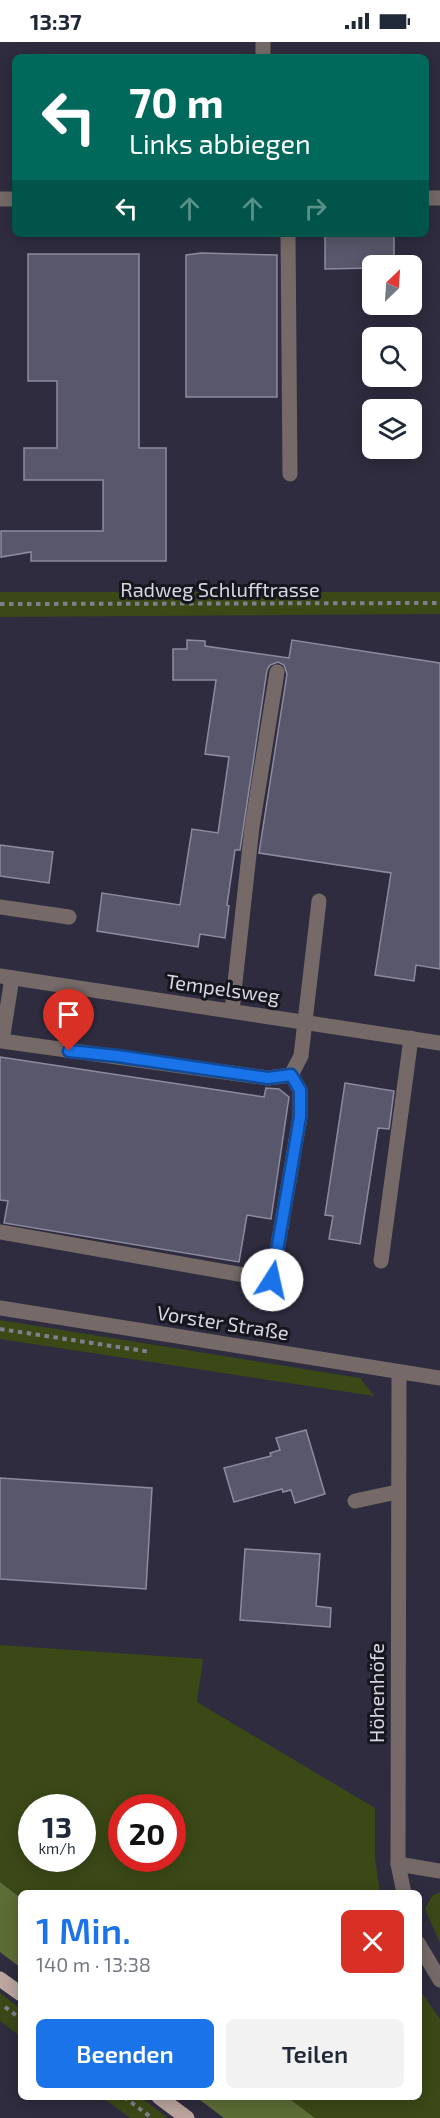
<!DOCTYPE html>
<html lang="de">
<meta charset="utf-8">
<style>
body{margin:0;font-family:"Exo 2",sans-serif;background:#f2f2f3;color:#1f2937;height:100vh;display:flex;flex-direction:column;font-size:22px;white-space:nowrap}
*{box-sizing:border-box;margin:0}
p{font-size:20px;color:#747a83}
.icon{flex:none;width:33px;height:33px;fill:none;stroke:currentColor;stroke-width:2;stroke-linecap:round;stroke-linejoin:round}
.map{position:relative;flex:1;overflow:hidden}
.details{position:absolute;left:18px;top:1848px;width:404px;height:210px;display:flex;flex-direction:column;background:#fff;border-radius:9px;box-shadow:0 3px 15px #0003}
.details>*{flex:none}
.banner{position:absolute;left:12px;top:12px;width:417px;height:183px;border-radius:9px;box-shadow:0 3px 15px #0003;background:#00695c;color:#fff;overflow:hidden}
.needle{width:39px;rotate:25deg}
.fabs{position:absolute;left:362px;top:213px;display:grid;gap:12px}
.fabs a{display:grid;place-items:center;width:60px;height:60px;border-radius:9px;background:#fff;box-shadow:0 3px 15px #0003;font-size:30px}
.speed{position:absolute;left:18px;top:1752px;display:flex;gap:12px;font-size:30px;font-weight:700;text-align:center}
.speed>*{display:grid;place-content:center;width:78px;height:78px;border-radius:50%;background:#fff;box-shadow:0 3px 15px #0003;line-height:1}
.speed small{font-size:15px;font-weight:400}
.speed .limit{border:9px solid #d22;background:#fff;color:#111}
.pin{position:absolute;display:grid;place-items:center;width:51px;height:51px;color:#fff;margin:-62px -26px;border-radius:50% 50% 50% 0;rotate:-45deg;box-shadow:0 0 6px #0007}
.pin .icon{rotate:45deg}
.me{position:absolute;width:66px;margin:-33px;rotate:10deg;stroke-linejoin:round;filter:drop-shadow(0 0 4px #0008)}
.turn{display:flex;align-items:center;gap:21px;height:126px;padding:0 18px;font-size:27px}
.turn .icon{width:78px;height:78px;stroke-width:2.5}
.turn b{display:block;font-size:42px;line-height:51px}
.lanes{display:flex;align-items:center;height:57px;padding:0 18px;background:#0003;justify-content:center;gap:30px;direction:ltr}
.lanes .off{opacity:.35}
.round{display:grid;place-items:center;flex:none;width:63px;height:63px;border-radius:9px;background:#f2f2f3}
.headline{display:flex;align-items:center;justify-content:space-between;height:102px;padding:0 18px}
h1{font-size:36px;font-weight:600;line-height:45px;color:#1a73e8}
.button{display:flex;gap:12px;margin-top:auto;padding:12px 18px}
.button a{flex:1;height:69px;border-radius:9px;background:#1a73e8;color:#fff;font-size:24px;font-weight:600;line-height:69px;text-align:center}
.button a+a{background:#f2f2f3;color:#1f2937}
.status{display:flex;justify-content:space-between;align-items:center;height:42px;padding:0 30px;background:#fff;direction:ltr}
.status svg{height:16px;fill:currentColor}
.map>svg:first-child{display:block}
.green{fill:#3b4917;fill-rule:evenodd}
.forest{fill:#5c6d36}
.building{fill:#58576b;stroke:#8c8ba0;stroke-width:1.5}
.lines{fill:none;stroke-linecap:round;stroke-linejoin:round}
.path{stroke:#817f8e;stroke-width:4;stroke-dasharray:4.5 4.5;stroke-linecap:butt}
.minor{stroke:#756a67;stroke-width:15}
.major{stroke:#bba59e;stroke-width:15}
.route-casing{stroke:#114b97;stroke-width:15}
.route{stroke:#1a73e8;stroke-width:10}
.labels{text-anchor:middle;dominant-baseline:central;stroke-width:6;stroke-linejoin:round;paint-order:stroke}
.street-label{font-size:20px;fill:#d7d6e2;stroke:#16161e}
</style>
<div class="status"><b>13:37</b><svg viewBox="0 0 49 12"><path d="M0 12V9h3v3zM5 12V6h3v6zM10 12V3h3v9zM15 12V0h3v12zM26 1h20v11H26zM47 4h2v5h-2z"/></svg></div>
<div class="map">
<svg width="440" height="2076" viewBox="0 0 440 2076">
<rect width="100%" height="100%" fill="#2e2c3e"/>
<g class="green">
<path d="M0,550h440v22l-440,3z"/>
<path d="M0,1278l360,58 14,18 -374,-57z"/>
<path d="M0,1603l203,14 -6,43 178,106v51l5,34h-359v5l-21,-16zM32,1766h50v50h-50zM122,1766h50v50h-50z"/>
<path d="M440,1850v51l-15,-34 7,-13z"/>
<path d="M419,1947l21,30v99h-125l-28,-21h131z"/>
<path d="M0,1951l21,16v28l-21,-16z"/>
<path d="M102,2055h38l28,21h-38z"/>
</g>
<g class="forest">
<path d="M0,1840l21,16v70l-21,-16z"/>
<path d="M196,2055h91l28,21h-91z"/>
</g>
<g class="building">
<path d="M325,192h69v32h-22v2l-47,1z"/>
<path d="M201,211l76,2v142h-91v-142z"/>
<path d="M28,212h111v194h27v113h-135v-9l-30,5v-26h102v-51h-79v-32h33v-67h-29z"/>
<path d="M187,598l18,1v5l84,12 3,-18 148,23v306l-24,-4 -2,16 -39,-6 16,-102 -132,-20 28,-179 -3,-9 -6,-3 -8,3 -3,5 -27,180h-5l-8,55 2,1 -4,32 -25,-4 -2,13 -101,-16 5,-38 78,12 12,-76 26,4 11,-76 -24,-3 11,-74h-43v-31h14z"/>
<path d="M0,803l53,7 -4,31 -49,-7z"/>
<path d="M0,1015l264,40 2,-9 13,1 10,8 -18,122 -24,-4 -8,47 -235,-39 4,-22 -8,-1z"/>
<path d="M345,1041l49,8 -5,38 -11,-1 -18,116 -31,-5 4,-23 -8,-1z"/>
<path d="M306,1388l19,64 -30,9 -4,-13 -8,2 -1,-3 -48,13 -10,-34 47,-12 -1,-3 10,-3 -4,-12z"/>
<path d="M0,1436l152,10 -6,101 -146,-10z"/>
<path d="M245,1507l75,5 -4,52 15,2 -1,19 -90,-7z"/>
</g>
<g class="lines">
<g class="path">
<path d="M0,562l440,-1"/>
<path d="M0,1287l151,23"/>
<path d="M5,1965l16,12"/>
<path d="M124,2055l28,21"/>
</g>
<g class="minor">
<path d="M263,0v15"/>
<path d="M426,156h14"/>
<path d="M0,157h15"/>
<path d="M288,192l2,240"/>
<path d="M0,865l69,10"/>
<path d="M0,934l440,67"/>
<path d="M12,936l-10,63 266,37 23,-3 10,-19 18,-155"/>
<path d="M232,968l20,-183 25,-155"/>
<path d="M0,1190l272,48 28,-163v-27l-9,-15"/>
<path d="M381,1219l30,-223"/>
<path d="M0,1266l440,70"/>
<path d="M399,1330l-1,492 6,29"/>
<path d="M355,1459l42,-9"/>
<path d="M398,1822l42,7"/>
<path d="M418,1901l22,37"/>
</g>
<g class="major">
<path d="M0,1937l21,15"/>
<path d="M159,2055l28,21"/>
</g>
</g>
<g class="lines">
<g class="route-casing">
<path id="route" d="M69,1009l48,5 151,22 23,-3 9,15v27l-28,163"/>
</g>
<use href="#route" class="route"/>
</g>
<g class="labels">
<g class="street-label">
<text x="220" y="547">Radweg Schlufftrasse</text>
<text transform="translate(223 946) rotate(8)">Tempelsweg</text>
<text transform="translate(223 1280) rotate(9)">Vorster Straße</text>
<text transform="translate(376 1651) rotate(-90)">Höhenhöfe</text>
</g>
</g>
</svg>
<div class="fabs">
<a><svg class="needle" viewBox="-14 -14 28 28"><path d="M0-13l5 13h-10z" fill="#e53935"/><path d="M0 13l5-13h-10z" fill="#747a83"/></svg></a>
<a><svg class="icon" aria-label="search" viewBox="0 0 24 24"><circle cx="10" cy="10" r="6"/><path d="M15 15l6 6"/></svg></a>
<a><svg class="icon" aria-label="layers" viewBox="0 0 24 24"><path d="M12 4l9 5-9 5-9-5zM3 14l9 5 9-5"/></svg></a>
</div>
<div class="speed"><div>13<small>km/h</small></div><div class="limit">20</div></div>
<div class="pin" style="left:69px;top:1009px;background:#d93025"><svg class="icon" aria-label="arrive" viewBox="0 0 24 24"><path d="M6 21V4h12l-3 4 3 4H6"/></svg></div>
<svg class="me" style="left:272px;top:1238px" viewBox="-20 -20 40 40"><circle r="19" fill="#fff"/><path d="M0-13L10 11 0 6-10 11z" fill="#1a73e8"/></svg>
<div class="banner">
<div class="turn"><svg class="icon" aria-label="left" viewBox="0 0 24 24"><path d="M17 20v-9H6M10 6l-5 5 5 5"/></svg><div><b>70 m</b>Links abbiegen</div></div>
<div class="lanes"><svg class="icon" aria-label="left" viewBox="0 0 24 24"><path d="M17 20v-9H6M10 6l-5 5 5 5"/></svg><svg class="icon off" aria-label="ahead" viewBox="0 0 24 24"><path d="M12 20V5M6 11l6-6 6 6"/></svg><svg class="icon off" aria-label="ahead" viewBox="0 0 24 24"><path d="M12 20V5M6 11l6-6 6 6"/></svg><svg class="icon off" aria-label="right" viewBox="0 0 24 24"><path d="M7 20v-9h11M14 6l5 5-5 5"/></svg></div>
</div>
<section class="details">
<div class="headline"><div><h1>1 Min.</h1><p>140 m · 13:38</p></div><a class="round" style="background:#d93025;color:#fff"><svg class="icon" aria-label="close" viewBox="0 0 24 24"><path d="M6 6l12 12M18 6L6 18"/></svg></a></div>
<div class="button"><a>Beenden</a><a>Teilen</a></div>
</section>
</div>
